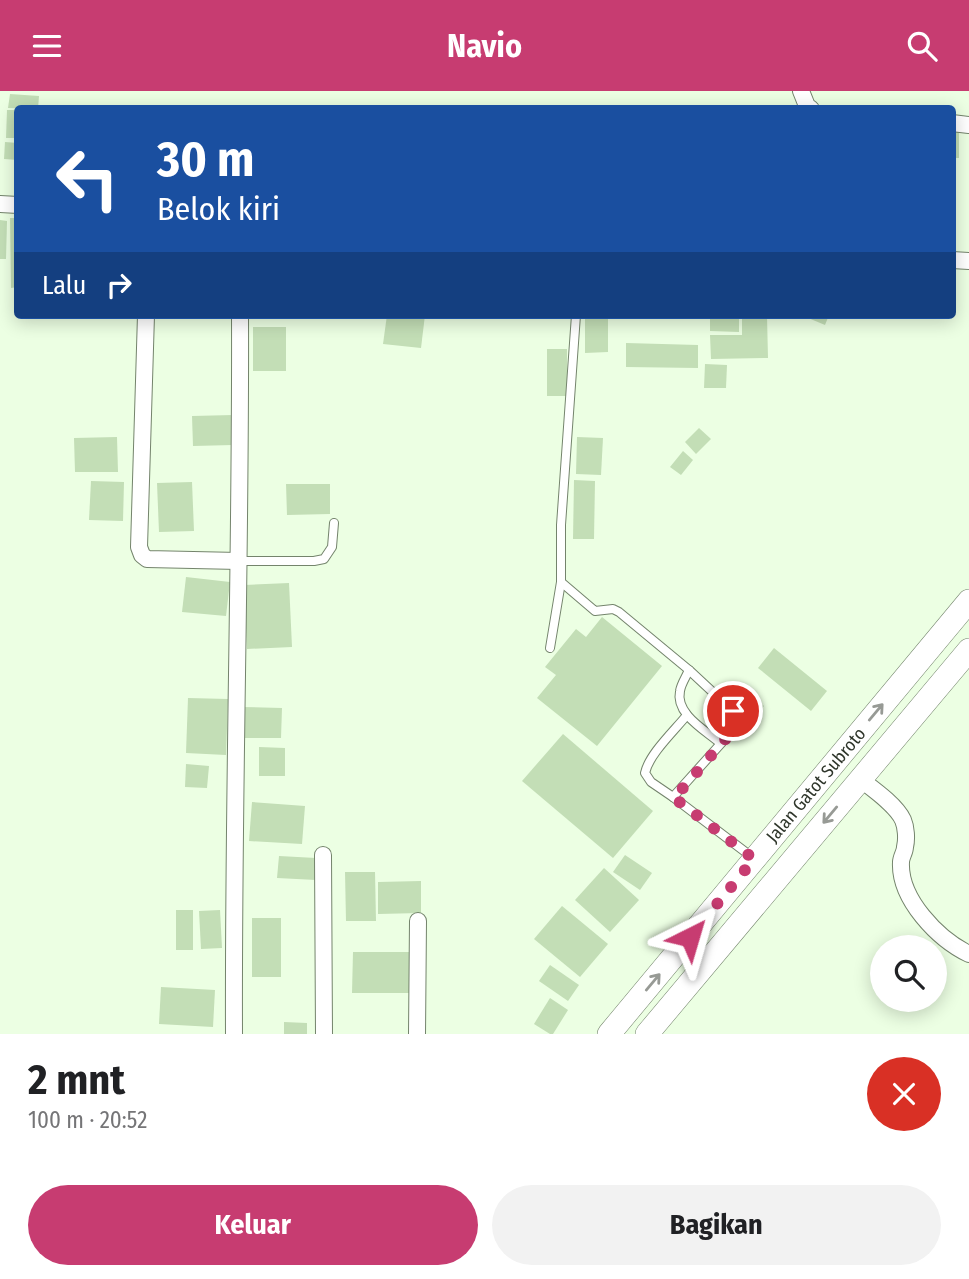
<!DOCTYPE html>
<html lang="id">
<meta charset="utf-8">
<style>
body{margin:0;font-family:"Fira Sans Condensed",sans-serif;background:#f2f2f2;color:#202124;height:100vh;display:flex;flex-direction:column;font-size:26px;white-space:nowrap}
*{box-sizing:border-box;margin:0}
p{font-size:23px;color:#757577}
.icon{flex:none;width:38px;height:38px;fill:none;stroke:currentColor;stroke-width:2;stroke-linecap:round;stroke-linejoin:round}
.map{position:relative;height:943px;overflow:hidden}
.details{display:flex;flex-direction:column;background:#fff;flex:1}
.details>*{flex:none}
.hud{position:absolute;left:14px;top:14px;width:942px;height:214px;border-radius:7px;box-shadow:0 4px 18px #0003;background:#1a4fa0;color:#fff;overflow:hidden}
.controls{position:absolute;left:870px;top:844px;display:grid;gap:14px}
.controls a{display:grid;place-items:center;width:77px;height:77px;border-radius:50%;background:#fff;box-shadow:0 4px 18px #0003;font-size:35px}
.pin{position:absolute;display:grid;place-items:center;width:60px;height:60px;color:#fff;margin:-30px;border:4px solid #fff;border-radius:50%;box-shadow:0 2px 7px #0007}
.me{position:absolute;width:77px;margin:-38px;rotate:40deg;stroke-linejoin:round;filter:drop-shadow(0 0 5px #0008)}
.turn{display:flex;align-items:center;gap:24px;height:147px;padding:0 28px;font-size:32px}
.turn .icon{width:91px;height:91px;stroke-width:2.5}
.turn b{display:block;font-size:49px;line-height:60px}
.then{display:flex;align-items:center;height:66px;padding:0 28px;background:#0003;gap:14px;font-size:26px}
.round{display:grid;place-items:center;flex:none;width:74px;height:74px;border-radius:37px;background:#f2f2f2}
.overview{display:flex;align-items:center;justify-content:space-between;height:119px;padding:0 28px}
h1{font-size:42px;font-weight:700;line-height:52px}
.button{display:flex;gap:14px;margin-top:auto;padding:14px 28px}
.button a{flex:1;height:80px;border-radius:42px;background:#c73c71;color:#fff;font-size:28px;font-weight:700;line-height:80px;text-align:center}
.button a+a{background:#f2f2f2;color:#202124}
header{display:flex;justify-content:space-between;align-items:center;height:91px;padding:0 28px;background:#c73c71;color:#fff;font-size:32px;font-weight:700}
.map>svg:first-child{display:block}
.building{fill:#c3deb6}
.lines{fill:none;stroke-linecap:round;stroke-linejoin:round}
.lane-casing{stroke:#74846c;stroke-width:10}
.street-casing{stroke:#74846c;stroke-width:18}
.secondary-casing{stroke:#74846c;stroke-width:24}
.lane{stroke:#fff;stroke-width:8}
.street{stroke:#fff;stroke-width:16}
.secondary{stroke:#fff;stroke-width:23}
.oneway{stroke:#979a95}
.route{stroke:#c73c71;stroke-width:12;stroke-dasharray:0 21.6}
.labels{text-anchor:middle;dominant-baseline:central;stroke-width:6;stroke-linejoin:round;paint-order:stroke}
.street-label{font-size:18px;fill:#2f362b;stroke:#fff}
</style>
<header><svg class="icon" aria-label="menu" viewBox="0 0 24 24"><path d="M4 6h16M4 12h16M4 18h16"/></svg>Navio<svg class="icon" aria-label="search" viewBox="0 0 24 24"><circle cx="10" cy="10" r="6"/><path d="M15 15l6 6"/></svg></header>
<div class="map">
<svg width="969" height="943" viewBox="0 0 969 943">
<rect width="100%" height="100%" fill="#ecffe3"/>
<g class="building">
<path d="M10,3l29,2 -1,13 -30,-1z"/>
<path d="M7,19h11v28h-12z"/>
<path d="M952,40l7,1v26h-7z"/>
<path d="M5,51l13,1v17l-14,-1z"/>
<path d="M10,127h8v69l-7,1z"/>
<path d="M0,129l7,1 -1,38h-6z"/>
<path d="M387,224h38l-4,33 -38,-4z"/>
<path d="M585,224h23v37l-23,1z"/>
<path d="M710,224h29v17l-29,-1z"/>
<path d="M801,224h28l-4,10z"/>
<path d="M742,225h25l1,42 -57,1 -1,-24h32z"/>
<rect x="253" y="236" width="33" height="44"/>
<path d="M626,252l72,2v23l-72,-1z"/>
<rect x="547" y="258" width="20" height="47"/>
<path d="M705,273l22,1 -1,23h-22z"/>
<path d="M233,324v30l-40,1 -1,-30z"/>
<path d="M699,337l12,11 -15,15 -11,-12z"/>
<path d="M117,346l1,35h-43l-1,-34z"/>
<path d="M577,346l26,1 -2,37 -25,-1z"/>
<path d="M683,360l10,9 -12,15 -11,-8z"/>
<path d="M574,389l21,1 -1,58h-21z"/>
<path d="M91,390l33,1 -1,39 -34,-1z"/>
<path d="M192,391l2,49 -35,1 -2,-49z"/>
<path d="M286,393h44v30l-43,1z"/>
<path d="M186,486l44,5 -4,34 -44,-4z"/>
<path d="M289,492l3,64 -45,2 -3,-64z"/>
<path d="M602,526l60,49 -65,80 -60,-48 19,-23 -11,-8 31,-38 10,8z"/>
<path d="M774,557l53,43 -16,20 -53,-43z"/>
<path d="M741,595l23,20 -15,17 -22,-20z"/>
<path d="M188,607l40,1 -2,56 -40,-2z"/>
<path d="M241,616l41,1 -1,30h-40z"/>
<path d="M563,643l90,77 -40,47 -91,-77z"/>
<path d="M259,656l26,1v28h-26z"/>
<path d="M186,673l23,2 -2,22 -22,-1z"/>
<path d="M252,711l53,4 -3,38 -53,-3z"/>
<path d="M625,764l27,18 -12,17 -27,-18z"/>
<path d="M279,765l37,2v22l-39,-2z"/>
<path d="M604,777l35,32 -29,32 -35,-32z"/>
<path d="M345,781h30l1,49h-30z"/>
<path d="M421,790v32l-43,1v-32z"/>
<path d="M562,815l46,38 -28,33 -46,-38z"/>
<rect x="176" y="819" width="17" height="40"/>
<path d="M220,819l2,38 -21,1 -2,-38z"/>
<rect x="252" y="827" width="29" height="59"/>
<path d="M353,861h61v41h-62z"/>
<path d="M550,874l29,20 -11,16 -29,-20z"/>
<path d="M161,896l54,3 -2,37 -54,-3z"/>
<path d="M550,907l18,12 -15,24h-3l-16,-10z"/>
<path d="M284,931l23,1v11h-23z"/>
</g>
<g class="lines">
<g class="lane-casing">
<g id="lane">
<path d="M576,224l-15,210v57l34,29 18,-2 6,3 70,58 44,41c4,6 4,11 1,18l-61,68 79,60"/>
<path d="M239,470h75l10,-2 8,-12 2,-24"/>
<path d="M550,557l11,-66"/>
<path d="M689,579c-3,7 -8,14 -9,21 -5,23 25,39 40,52"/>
<path d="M673,706l-22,-15 -6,-9c4,-19 30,-43 42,-58"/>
</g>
</g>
<g class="street-casing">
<g id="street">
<path d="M801,0l6,15 4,3"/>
<path d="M952,32l17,2"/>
<path d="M0,113l18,1"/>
<path d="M952,169l17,1"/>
<path d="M146,224l-7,232 3,8 5,4 92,2"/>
<path d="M860,688c13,10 36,26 43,41 3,7 4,19 2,27 0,5 -4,10 -4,15 -2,37 37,77 68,92"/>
<path d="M323,764l1,179"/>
<path d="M234,943c-1,-240 7,-479 6,-719"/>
<path d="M417,943l1,-113"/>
</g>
</g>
<g class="secondary-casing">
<g id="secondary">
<path d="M609,943l360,-433"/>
<path d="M647,943l322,-384"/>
</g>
</g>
<use href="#lane" class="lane"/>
<use href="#street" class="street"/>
<use href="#secondary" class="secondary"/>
</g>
<defs><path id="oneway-shaft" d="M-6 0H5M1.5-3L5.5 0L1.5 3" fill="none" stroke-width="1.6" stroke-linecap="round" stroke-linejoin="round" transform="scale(1.75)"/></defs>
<g class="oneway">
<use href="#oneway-shaft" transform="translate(876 621) rotate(-50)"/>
<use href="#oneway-shaft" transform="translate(830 724) rotate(130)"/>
<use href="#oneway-shaft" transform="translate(653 891) rotate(-50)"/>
</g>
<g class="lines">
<path class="route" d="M690,846l64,-78 -81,-62 11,-10 50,-58c3,-7 3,-12 -1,-18"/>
</g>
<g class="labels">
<g class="street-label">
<text transform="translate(816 694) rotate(-50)">Jalan Gatot Subroto</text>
</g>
</g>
</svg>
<div class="controls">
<a><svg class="icon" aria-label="search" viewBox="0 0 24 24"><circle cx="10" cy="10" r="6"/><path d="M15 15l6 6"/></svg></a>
</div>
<div class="pin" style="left:733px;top:620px;background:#d93025"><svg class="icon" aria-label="arrive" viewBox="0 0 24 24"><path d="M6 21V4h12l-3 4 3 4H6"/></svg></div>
<svg class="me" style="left:690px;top:846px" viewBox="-20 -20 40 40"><path d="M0-17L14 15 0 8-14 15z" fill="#c73c71" stroke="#fff" stroke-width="4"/></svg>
<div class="hud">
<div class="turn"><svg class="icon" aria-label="left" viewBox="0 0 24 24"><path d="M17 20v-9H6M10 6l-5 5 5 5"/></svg><div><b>30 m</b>Belok kiri</div></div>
<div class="then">Lalu<svg class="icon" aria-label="right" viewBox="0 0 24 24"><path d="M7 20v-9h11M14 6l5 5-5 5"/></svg></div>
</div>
</div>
<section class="details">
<div class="overview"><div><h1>2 mnt</h1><p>100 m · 20:52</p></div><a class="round" style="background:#d93025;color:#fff"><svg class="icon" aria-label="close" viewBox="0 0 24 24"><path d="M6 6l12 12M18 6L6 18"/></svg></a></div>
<div class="button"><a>Keluar</a><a>Bagikan</a></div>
</section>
